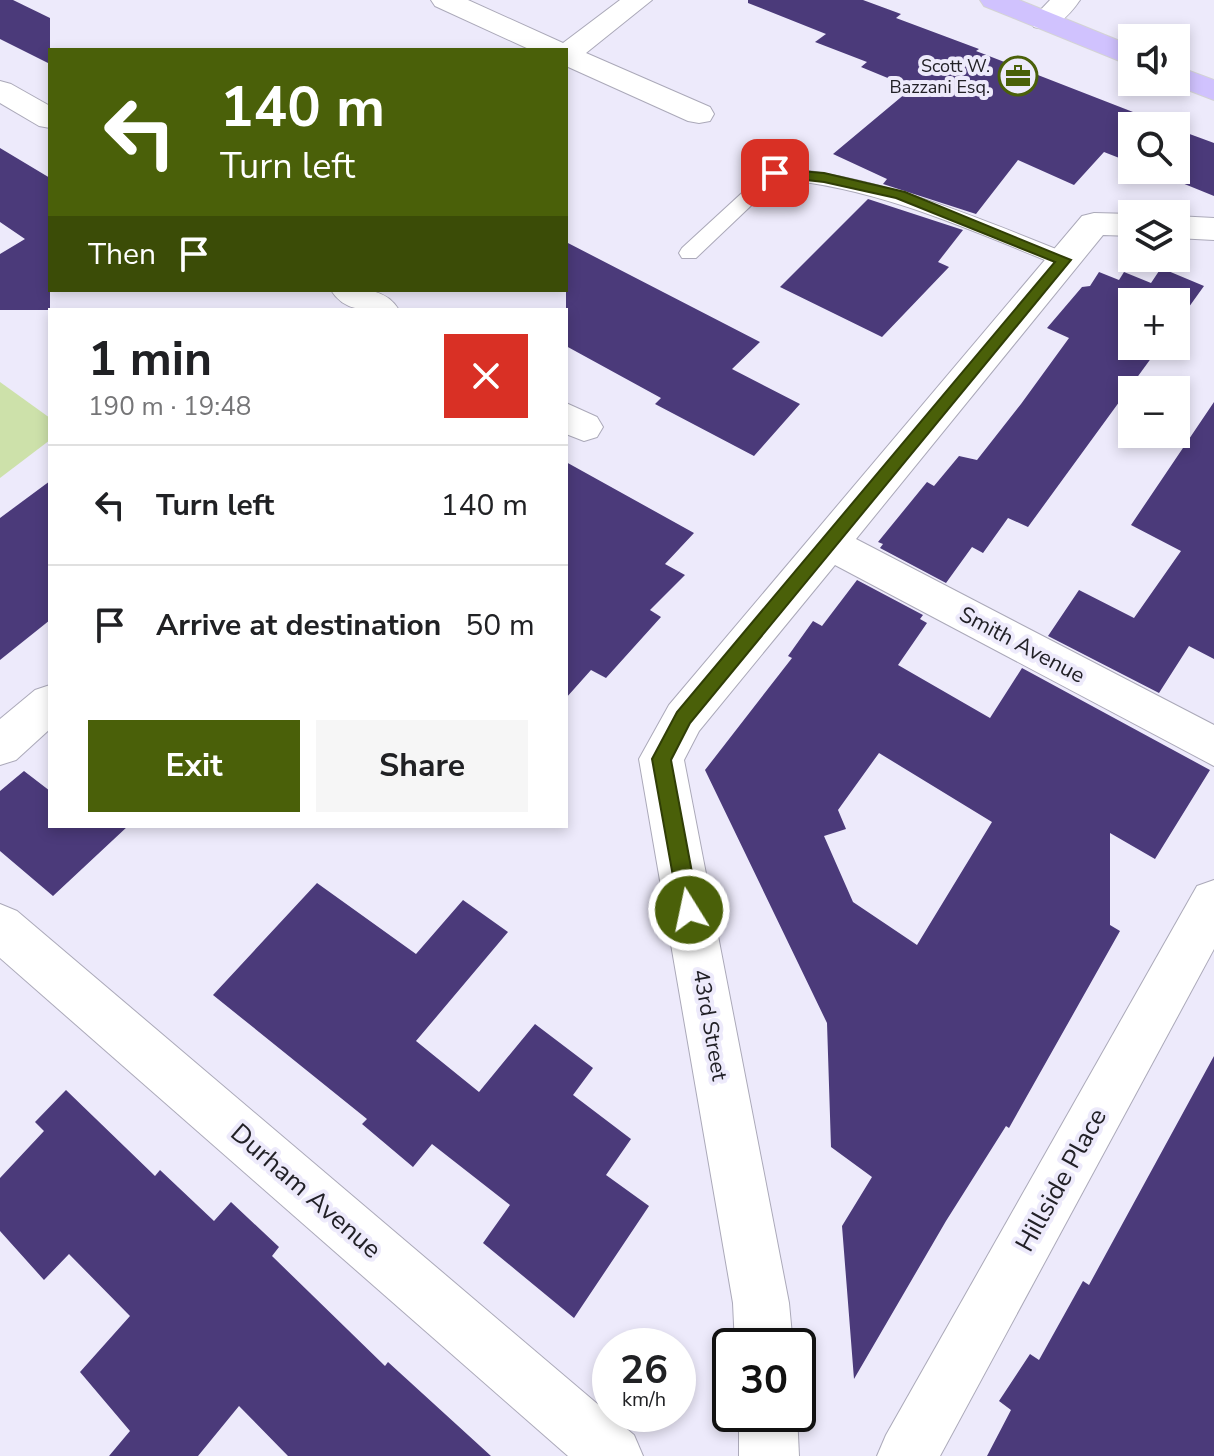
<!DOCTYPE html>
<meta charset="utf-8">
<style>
body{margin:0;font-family:"Nunito Sans",sans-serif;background:#f6f6f6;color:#202124;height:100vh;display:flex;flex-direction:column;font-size:30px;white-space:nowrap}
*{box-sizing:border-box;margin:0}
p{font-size:26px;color:#757577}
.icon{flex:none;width:44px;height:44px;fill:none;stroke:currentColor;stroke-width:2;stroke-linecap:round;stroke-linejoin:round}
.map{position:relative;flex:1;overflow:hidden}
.drawer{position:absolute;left:48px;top:308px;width:520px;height:520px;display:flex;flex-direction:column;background:#fff;border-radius:0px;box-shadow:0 4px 12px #0003}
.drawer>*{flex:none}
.banner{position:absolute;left:48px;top:48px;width:520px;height:244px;border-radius:0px;box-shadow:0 4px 12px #0003;background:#4a6009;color:#fff;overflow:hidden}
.tools{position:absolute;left:1118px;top:24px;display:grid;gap:16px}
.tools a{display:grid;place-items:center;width:72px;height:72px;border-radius:0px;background:#fff;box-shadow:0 4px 12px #0003;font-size:40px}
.speed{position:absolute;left:592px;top:1328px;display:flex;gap:16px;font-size:40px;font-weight:700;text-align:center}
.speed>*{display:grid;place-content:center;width:104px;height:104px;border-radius:50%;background:#fff;box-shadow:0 4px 12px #0003;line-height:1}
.speed small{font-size:20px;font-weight:400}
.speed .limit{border:4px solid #111;border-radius:12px;background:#fff;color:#111}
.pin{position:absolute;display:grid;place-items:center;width:68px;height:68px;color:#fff;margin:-34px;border-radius:16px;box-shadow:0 4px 12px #0006}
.me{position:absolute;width:88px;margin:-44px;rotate:350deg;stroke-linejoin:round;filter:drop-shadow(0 0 6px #0008)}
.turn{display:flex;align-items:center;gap:28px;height:168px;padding:0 40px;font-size:36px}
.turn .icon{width:104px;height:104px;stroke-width:2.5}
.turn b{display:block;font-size:56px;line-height:68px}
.then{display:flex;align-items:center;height:76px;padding:0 40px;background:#0003;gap:16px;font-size:30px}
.round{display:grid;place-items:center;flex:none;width:84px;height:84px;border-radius:0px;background:#f6f6f6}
.head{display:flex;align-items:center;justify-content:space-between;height:136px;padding:0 40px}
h1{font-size:48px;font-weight:700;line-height:60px}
.button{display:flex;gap:16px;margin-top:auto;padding:16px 40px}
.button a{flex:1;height:92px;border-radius:0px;background:#4a6009;color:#fff;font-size:32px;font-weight:700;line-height:92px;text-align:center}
.button a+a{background:#f6f6f6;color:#202124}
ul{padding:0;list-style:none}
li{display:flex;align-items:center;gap:24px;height:120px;padding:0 40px;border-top:2px solid #e0e0e0}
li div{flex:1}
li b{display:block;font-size:30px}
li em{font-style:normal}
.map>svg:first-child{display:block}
.green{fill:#cde1aa}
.building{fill:#4b3a7a;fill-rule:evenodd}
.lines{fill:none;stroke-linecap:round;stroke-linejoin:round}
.service-casing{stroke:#aba9b9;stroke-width:2}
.minor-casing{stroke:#aba9b9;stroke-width:2}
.primary-casing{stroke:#d3d3d4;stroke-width:2}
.service{fill:#fff;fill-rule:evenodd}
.minor{fill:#fff;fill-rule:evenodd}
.primary{fill:#d0c2fe;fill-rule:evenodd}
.route{fill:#4a6009;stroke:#303e06;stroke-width:2}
.labels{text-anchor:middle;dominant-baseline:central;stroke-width:8;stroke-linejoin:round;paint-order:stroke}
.far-poi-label{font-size:18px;fill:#222127;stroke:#edeafb;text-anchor:end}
.street-label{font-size:22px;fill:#222127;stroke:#edeafb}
.near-street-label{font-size:26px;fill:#222127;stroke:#edeafb}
</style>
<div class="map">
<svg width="1214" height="1456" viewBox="0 0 1214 1456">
<rect width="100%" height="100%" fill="#edeafb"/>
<path class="green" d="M0,382l50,36v22l-50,38z"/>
<g class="building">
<path d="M0,0h13l37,18v46l-50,-25z"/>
<path d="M748,0h115l38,14 -5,4 83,31 -3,2 193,75h-37v37l-28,-11 -30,33 -56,-25 -42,54 -93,-30 4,-5 -54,-25 79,-66 -51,-21 6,-5 -52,-20 11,-8 -78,-31z"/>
<path d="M1176,129l38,14v53l-64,-26h26z"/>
<path d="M0,148l50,30v132h-50v-56l25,-15 -25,-17z"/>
<path d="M868,199l95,31 -25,32 11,5 -67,70 -102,-50z"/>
<path d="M566,242l194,100 -28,27 68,35 -46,52 -99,-52 6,-6 -95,-52z"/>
<path d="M1161,268l43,18 -28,39v-23h-44v44h28l-132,181 -20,-9 -25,35 -11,-6 -26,36 -66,-35 3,-4 -5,-2 49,-60 7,4 25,-30 18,4 44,-56 48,-66 -22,-10 35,-41 8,-1 9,-14 20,8 5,-8 27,11z"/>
<path d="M1214,402v257l-25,-13 -30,47 -111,-57 31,-46 55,28 47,-67 -50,-26z"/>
<path d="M566,462l128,71 -29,31 20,11 -35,35 11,7 -55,61 -15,-8 -25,28z"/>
<path d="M50,481v139l-50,40v-142z"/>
<path d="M857,580l66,35 -3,4 7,4 -29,42 92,53 32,-50 188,102 -55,89 -45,-26v92l10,6 -111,197 -3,-2 -60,95 -92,158 -12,-153 30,-49 -41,-30 -4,-124 -122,-253 87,-112 -4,-2 25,-35 9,5zM879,753l113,69 -75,123 -64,-43 -29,-66 22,-7 -8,-19z"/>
<path d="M24,771l26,20v35h78l-75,70 -53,-45v-60z"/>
<path d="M317,883l99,71 47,-54 45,32 -92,109 63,51 56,-68 58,44 -20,27 58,44 -25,36 43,31 -75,112 -91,-75 27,-38 -78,-61 -19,23 -51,-43 5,-5 -154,-124z"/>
<path d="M1214,1056v400h-227l24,-46 -12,-9 31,-47 9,6 44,-79 6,4z"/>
<path d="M66,1090l89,86 5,-6 54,51 17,-19 48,45 -7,9 113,110 3,-4 103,94h-203l-49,-50 -41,50h-89l21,-25 -50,-59 50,-56 -61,-62 -25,26 -44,-49v-53l44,-47 -9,-9z"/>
</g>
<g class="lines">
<g class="service-casing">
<path id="service" d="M775,167c105,9 199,49 296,88l3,5 -3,5h-14c-91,-37 -179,-77 -278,-86l-83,79h-14l-3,-5 3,-5 86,-79z"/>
</g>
<g class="minor-casing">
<g id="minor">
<path d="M431,0h37l95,43 57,-43h32l-66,53 124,54 4,7 -4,7 -11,2 -11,-2 -122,-55v-16h-35l-96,-44z"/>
<path d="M1050,0h30c-11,16 -26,32 -46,27l-4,-6z"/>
<path d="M0,81l11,3 39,22v22l-11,-2 -39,-23z"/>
<path d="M1094,213l38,1v22l-29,-1 -247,304 358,186v41l-379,-201 -136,166 -15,29 105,543 4,43h-58l-2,-43 -94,-544 30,-54 413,-489z"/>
<path d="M1176,216l38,2v22l-38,-2z"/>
<path d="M331,290c25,0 53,-5 68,20 -25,0 -53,5 -68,-20z"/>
<path d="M566,403l31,14 6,10 -6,10 -13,4 -18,-7z"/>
<path d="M50,685v44l-34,31 -16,5v-46l35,-29z"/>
<path d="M1214,880v69l-274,507h-63l9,-21 311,-549z"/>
<path d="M0,904l17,7 617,524 9,21h-75l-568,-498z"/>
<path d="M739,1414h58l2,42h-60z"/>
</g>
</g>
<g class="primary-casing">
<g id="primary">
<path d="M980,0h39l113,46v20l-148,-60z"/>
<path d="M1176,66l38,14v20l-47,-18h9z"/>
</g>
</g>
<use href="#service" class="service"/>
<use href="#minor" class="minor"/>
<use href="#primary" class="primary"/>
</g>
<path class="route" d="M775,169l49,4 81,19 166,68 -381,463 -19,37 28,150 -3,7 -7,2 -7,-2 -3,-7 -27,-151 25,-47 378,-450 -159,-64 -72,-16 -53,-6 -2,-3z"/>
<defs>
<g id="office-ring" transform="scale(2)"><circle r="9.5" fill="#edeafb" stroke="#4a6009" stroke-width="1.5"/><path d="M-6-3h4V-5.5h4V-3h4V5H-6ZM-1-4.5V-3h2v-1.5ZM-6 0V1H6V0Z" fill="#4a6009"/></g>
</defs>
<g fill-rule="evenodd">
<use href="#office-ring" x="1018" y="76"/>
</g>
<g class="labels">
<g class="far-poi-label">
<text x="990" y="66">Scott W.<tspan x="990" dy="21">Bazzani Esq.</tspan></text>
</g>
<g class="street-label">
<text transform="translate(1022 645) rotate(28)">Smith Avenue</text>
<text transform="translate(710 1025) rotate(80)">43rd Street</text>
</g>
<g class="near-street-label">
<text transform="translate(1061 1180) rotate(-61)">Hillside Place</text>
<text transform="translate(306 1191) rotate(41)">Durham Avenue</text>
</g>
</g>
</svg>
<div class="tools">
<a><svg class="icon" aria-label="sound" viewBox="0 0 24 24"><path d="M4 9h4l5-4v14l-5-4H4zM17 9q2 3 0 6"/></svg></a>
<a><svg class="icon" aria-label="search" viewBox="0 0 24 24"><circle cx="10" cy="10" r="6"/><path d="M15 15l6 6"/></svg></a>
<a><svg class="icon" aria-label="layers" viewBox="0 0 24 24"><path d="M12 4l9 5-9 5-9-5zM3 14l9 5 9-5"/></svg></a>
<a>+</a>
<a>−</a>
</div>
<div class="speed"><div>26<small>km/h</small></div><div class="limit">30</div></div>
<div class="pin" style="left:775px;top:173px;background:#d93025"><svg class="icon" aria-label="arrive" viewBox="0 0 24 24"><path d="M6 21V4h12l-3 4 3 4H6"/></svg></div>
<svg class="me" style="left:689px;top:910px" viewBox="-20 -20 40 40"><circle r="17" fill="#4a6009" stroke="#fff" stroke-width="3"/><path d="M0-11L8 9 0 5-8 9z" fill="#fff"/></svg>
<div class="banner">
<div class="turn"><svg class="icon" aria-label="left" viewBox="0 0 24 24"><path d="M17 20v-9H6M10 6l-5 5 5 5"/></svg><div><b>140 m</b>Turn left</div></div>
<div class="then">Then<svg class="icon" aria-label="arrive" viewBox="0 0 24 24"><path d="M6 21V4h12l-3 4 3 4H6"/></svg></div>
</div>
<section class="drawer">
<div class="head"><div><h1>1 min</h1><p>190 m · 19:48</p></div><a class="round" style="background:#d93025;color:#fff"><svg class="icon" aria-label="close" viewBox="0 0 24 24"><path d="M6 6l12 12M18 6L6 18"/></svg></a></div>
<ul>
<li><svg class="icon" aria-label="left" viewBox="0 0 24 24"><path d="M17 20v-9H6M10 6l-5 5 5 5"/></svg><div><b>Turn left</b></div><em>140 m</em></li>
<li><svg class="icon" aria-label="arrive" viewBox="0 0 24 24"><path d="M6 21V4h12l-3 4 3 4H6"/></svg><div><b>Arrive at destination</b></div><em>50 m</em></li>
</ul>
<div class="button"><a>Exit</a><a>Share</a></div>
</section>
</div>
